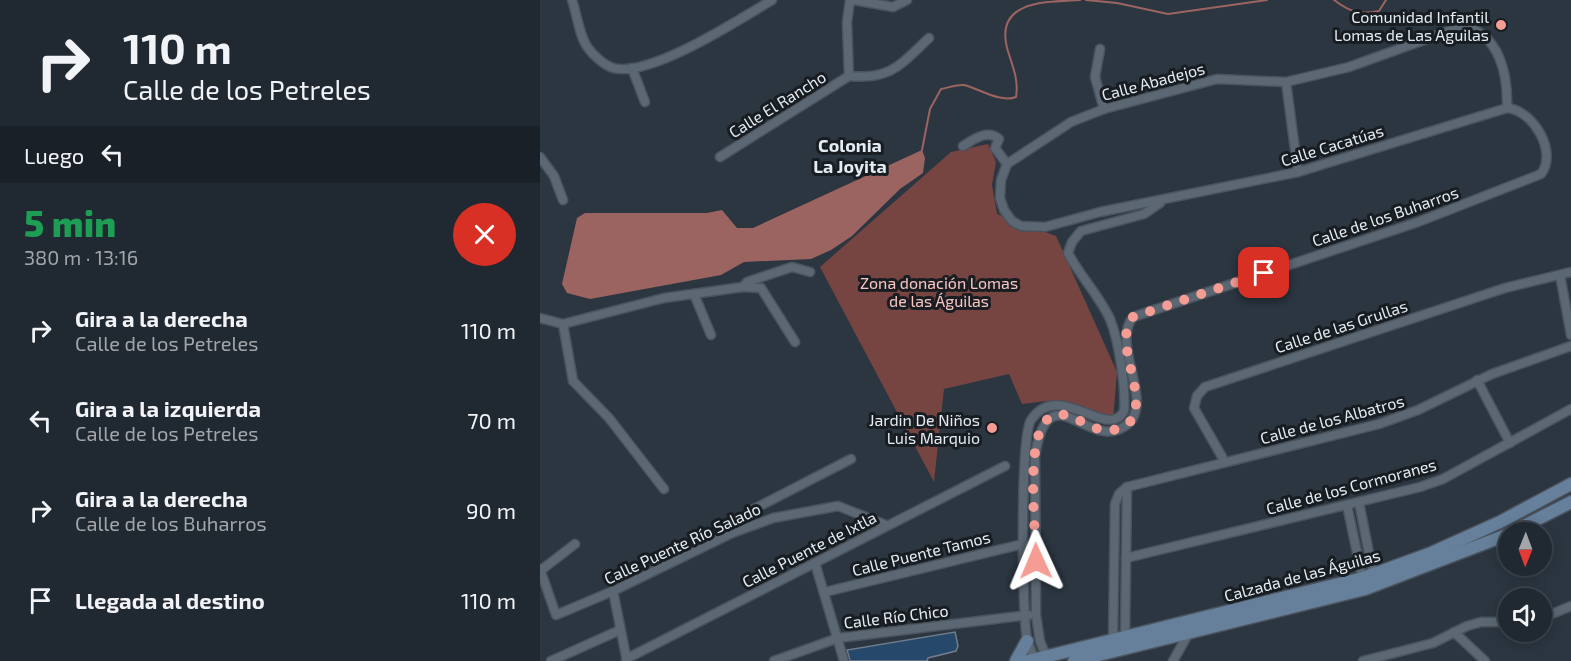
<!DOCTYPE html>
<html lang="es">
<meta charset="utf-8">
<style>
body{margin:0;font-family:"Exo 2",sans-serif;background:#2d343d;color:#f1f3f6;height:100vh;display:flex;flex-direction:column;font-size:22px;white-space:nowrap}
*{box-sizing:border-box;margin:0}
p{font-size:20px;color:#a2a6ab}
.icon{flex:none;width:33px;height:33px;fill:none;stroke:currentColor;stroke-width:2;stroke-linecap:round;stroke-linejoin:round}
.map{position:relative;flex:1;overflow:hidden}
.drawer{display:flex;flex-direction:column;background:#202831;width:540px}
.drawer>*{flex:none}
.top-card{background:#202831;color:#f1f3f6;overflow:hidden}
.needle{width:39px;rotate:181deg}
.tools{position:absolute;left:958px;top:522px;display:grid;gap:12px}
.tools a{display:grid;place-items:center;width:54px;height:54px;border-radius:50%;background:#202831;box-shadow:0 3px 15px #0003,0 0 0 2px #3d444d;font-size:30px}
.pin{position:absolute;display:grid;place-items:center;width:51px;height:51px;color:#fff;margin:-26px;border-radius:12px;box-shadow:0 3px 9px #0006}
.me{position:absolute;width:66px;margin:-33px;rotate:359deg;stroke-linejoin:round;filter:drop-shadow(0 0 4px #0008)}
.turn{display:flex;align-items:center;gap:21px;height:126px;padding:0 24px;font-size:27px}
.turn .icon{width:78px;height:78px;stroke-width:2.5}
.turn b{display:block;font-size:42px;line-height:51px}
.then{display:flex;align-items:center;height:57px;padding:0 24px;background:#0003;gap:12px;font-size:22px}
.round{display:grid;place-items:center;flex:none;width:63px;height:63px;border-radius:32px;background:#2d343d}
.head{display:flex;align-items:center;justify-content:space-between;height:102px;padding:0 24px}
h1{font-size:36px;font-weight:800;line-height:45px;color:#1e9e55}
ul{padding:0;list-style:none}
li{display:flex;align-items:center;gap:18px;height:90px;padding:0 24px}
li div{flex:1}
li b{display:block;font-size:22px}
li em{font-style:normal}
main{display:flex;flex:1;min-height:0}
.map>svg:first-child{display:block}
.green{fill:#764441}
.water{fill:#9c6460}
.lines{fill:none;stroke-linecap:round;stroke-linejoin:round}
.stream{stroke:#9c6460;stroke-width:2}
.building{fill:#25486b;stroke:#717d8a;stroke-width:1.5}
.street-casing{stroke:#4a535d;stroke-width:11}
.secondary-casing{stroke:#4a535d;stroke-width:15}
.street{stroke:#5b6773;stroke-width:8}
.secondary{stroke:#66809b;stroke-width:12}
.route{stroke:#f59c95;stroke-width:10;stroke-dasharray:0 18}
.poi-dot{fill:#f59c95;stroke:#181d22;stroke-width:2}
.labels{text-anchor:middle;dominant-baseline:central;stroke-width:6;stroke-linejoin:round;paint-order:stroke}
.poi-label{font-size:16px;fill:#e5ebf3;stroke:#181d22;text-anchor:end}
.street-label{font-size:16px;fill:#e5ebf3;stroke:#181d22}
.park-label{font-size:16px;fill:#fbc6c2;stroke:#181d22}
.neighbourhood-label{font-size:18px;font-weight:bold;fill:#e5ebf3;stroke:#181d22}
</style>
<main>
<section class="drawer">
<div class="top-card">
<div class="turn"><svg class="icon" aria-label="right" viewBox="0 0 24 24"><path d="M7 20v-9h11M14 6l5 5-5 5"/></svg><div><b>110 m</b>Calle de los Petreles</div></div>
<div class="then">Luego<svg class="icon" aria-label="left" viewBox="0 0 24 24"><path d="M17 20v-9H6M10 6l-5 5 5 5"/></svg></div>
</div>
<div class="head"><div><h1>5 min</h1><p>380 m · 13:16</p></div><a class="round" style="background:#d93025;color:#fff"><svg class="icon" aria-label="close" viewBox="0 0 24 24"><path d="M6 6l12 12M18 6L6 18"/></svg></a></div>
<ul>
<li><svg class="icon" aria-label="right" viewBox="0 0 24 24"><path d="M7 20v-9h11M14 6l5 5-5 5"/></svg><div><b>Gira a la derecha</b><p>Calle de los Petreles</p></div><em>110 m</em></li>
<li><svg class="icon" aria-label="left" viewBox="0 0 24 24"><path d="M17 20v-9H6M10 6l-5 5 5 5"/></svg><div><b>Gira a la izquierda</b><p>Calle de los Petreles</p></div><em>70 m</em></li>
<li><svg class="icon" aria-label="right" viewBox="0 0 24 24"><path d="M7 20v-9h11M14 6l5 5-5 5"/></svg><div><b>Gira a la derecha</b><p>Calle de los Buharros</p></div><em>90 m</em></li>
<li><svg class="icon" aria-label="arrive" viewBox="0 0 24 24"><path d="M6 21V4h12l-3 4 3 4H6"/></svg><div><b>Llegada al destino</b></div><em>110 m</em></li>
</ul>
</section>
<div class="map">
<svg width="1031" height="661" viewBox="0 0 1031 661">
<rect width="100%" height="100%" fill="#2b3641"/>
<path class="green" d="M448,144l8,18 -4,23 5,29 59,22 61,136 -4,48 -66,-19 -25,3 -13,-30 -65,15 -10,93 -114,-215 131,-115z"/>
<path class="water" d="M382,150l3,8 -2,15 -23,16 -48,47 -21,14 -20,9 -67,3 -23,13 -131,24 -23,-6 -5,-9 15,-66 8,-5h122l15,-3 15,18h16z"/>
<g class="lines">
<g class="stream">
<path d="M546,0l31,3 51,11 99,-14"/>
<path d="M794,0c16,12 25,15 45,11l7,-11"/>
<path d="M382,150l8,-41 11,-20c7,-1 16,-5 23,-4 16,4 36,18 52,12 3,-18 -4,-32 -9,-49 -12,-48 39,-46 73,-48"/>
</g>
</g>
<path class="building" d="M415,632l3,14 -2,5 -28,7 -1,3h-77l-3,-11z"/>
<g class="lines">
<g class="street-casing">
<g id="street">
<path d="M32,0c5,14 7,36 16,48 5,7 16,17 25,20 37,10 127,-49 159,-68"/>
<path d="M310,0l-3,22 2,54c42,4 51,-11 80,-38"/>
<path d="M314,0l39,7 14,-7"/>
<path d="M560,49l-5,28 9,32"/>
<path d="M92,68l13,34"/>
<path d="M746,82l12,90"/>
<path d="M423,146c11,-7 25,-17 36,-7l-4,9 12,16"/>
<path d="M0,157l14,19 9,24"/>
<path d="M180,157l129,-81"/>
<path d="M1020,275l11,60"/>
<path d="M203,287l18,1 34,54"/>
<path d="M154,294l17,41"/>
<path d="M0,318l23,6 101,-26 79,-11 4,-5 45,-15 18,5"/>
<path d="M23,324l10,57 36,37 55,71"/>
<path d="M937,380l33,63"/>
<path d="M685,462l-31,-54 3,-12 8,-9 300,-99 66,-16"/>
<path d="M819,502l15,77"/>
<path d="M807,505l16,76"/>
<path d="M192,533l1,-9 19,-14 99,-51"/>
<path d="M586,558l294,-71 23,-8 128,-70"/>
<path d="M275,563l29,98"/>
<path d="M0,569l16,46 57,-24 119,-58 41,-15 65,-12 48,19"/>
<path d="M0,571l35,-27"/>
<path d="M73,591l14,70"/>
<path d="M285,592l198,-48"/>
<path d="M1002,618l29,-12"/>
<path d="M914,632l31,29"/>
<path d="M585,638l2,-151"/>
<path d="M573,640l2,-136 4,-10 8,-7 252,-63 39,-14 74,-36 79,-28"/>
<path d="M86,659l379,-193"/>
<path d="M11,661l69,-31"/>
<path d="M234,661l64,-23 191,-23"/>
<path d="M495,661c-2,-7 -6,-14 -8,-22 -5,-25 -7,-203 4,-219 28,-42 77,22 93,-9 2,-23 -5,-70 -14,-92 -10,-22 -30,-43 -42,-66l4,-11 9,-11 63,-17 16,-11"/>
<path d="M508,661l-8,-20 -4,-26 -1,-159c14,-89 56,2 94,-33 24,-23 -18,-79 4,-106l285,-95 123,-48c17,-22 -8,-64 -34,-66l-209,64 -198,40 -55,15 -24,-1 -9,-5 -8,-11 -4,-12 1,-18 6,-16 64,-42 33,-13 113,-30 69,3 63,-15 114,-41c37,8 45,49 44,82"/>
<path d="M633,661l17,-30"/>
<path d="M823,661l70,-18 34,-17 14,-4h28"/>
</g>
</g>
<g class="secondary-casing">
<g id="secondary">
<path d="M972,532l59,-30"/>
<path d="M476,661l11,-20"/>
<path d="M488,661l335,-83 66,-24 71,-32 71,-38"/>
<path d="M534,661l291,-72 144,-55"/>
</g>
</g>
<use href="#street" class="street"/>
<use href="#secondary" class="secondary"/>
</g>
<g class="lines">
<path class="route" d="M496,561c0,-30 -12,-125 13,-143 22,-15 45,24 72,9 6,-3 11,-5 13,-12 10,-29 -21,-74 -1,-98l131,-44"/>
</g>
<g class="poi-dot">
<circle cx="961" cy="25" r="6"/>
<circle cx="452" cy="428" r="6"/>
</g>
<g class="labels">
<g class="poi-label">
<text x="949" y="16">Comunidad Infantil<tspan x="949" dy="18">Lomas de Las Aguilas</tspan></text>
<text x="440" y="419">Jardin De Niños<tspan x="440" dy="18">Luis Marquio</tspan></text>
</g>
<g class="street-label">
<text transform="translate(613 81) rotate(-15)">Calle Abadejos</text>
<text transform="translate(237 104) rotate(-32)">Calle El Rancho</text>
<text transform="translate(792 145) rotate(-17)">Calle Cacatúas</text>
<text transform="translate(845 216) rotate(-19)">Calle de los Buharros</text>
<text transform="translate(801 326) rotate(-18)">Calle de las Grullas</text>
<text transform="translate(792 419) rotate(-15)">Calle de los Albatros</text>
<text transform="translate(811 486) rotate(-15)">Calle de los Cormoranes</text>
<text transform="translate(142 543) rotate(-25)">Calle Puente Río Salado</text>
<text transform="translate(269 549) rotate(-27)">Calle Puente de Ixtla</text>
<text transform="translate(381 553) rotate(-14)">Calle Puente Tamos</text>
<text transform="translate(762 575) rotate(-15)">Calzada de las Águilas</text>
<text transform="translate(356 616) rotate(-7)">Calle Río Chico</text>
</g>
<g class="park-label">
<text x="399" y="282">Zona donación Lomas<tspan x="399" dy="18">de las Águilas</tspan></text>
</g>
<g class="neighbourhood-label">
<text x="310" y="145">Colonia<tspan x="310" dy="21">La Joyita</tspan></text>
</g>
</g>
</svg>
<div class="tools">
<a><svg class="needle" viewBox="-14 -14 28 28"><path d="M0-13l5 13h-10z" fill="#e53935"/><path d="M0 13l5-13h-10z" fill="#a2a6ab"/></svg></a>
<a><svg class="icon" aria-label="sound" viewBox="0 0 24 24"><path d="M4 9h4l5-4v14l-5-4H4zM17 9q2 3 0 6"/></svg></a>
</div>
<div class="pin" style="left:724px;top:273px;background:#d93025"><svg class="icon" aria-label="arrive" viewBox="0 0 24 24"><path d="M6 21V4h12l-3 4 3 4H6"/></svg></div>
<svg class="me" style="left:496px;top:561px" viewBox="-20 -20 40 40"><path d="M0-17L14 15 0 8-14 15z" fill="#f59c95" stroke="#fff" stroke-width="4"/></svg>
</div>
</main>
